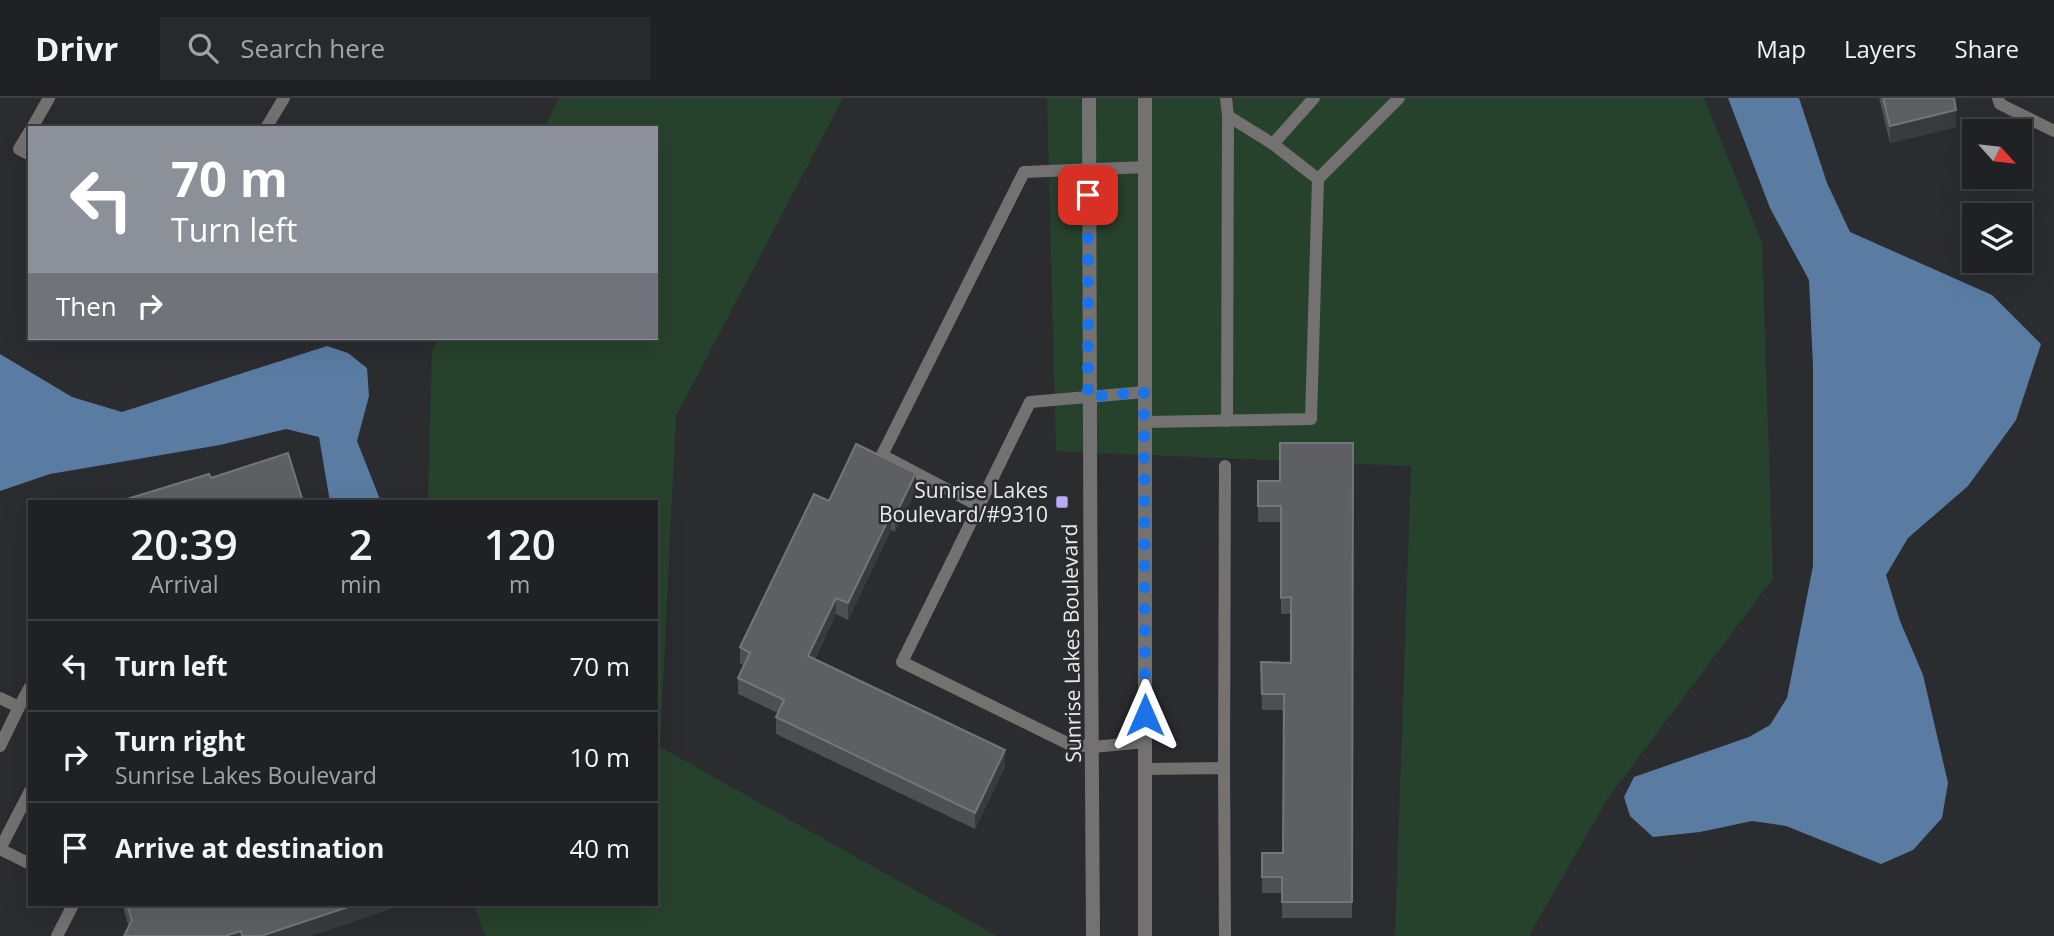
<!DOCTYPE html>
<style>
body{margin:0;font-family:"Open Sans",sans-serif;background:#28292c;color:#f1f3f6;height:100vh;display:flex;flex-direction:column;font-size:26px;white-space:nowrap}
*{box-sizing:border-box;margin:0}
p{font-size:23px;color:#a2a3a6}
.icon{flex:none;width:38px;height:38px;fill:none;stroke:currentColor;stroke-width:2;stroke-linecap:round;stroke-linejoin:round}
.map{position:relative;flex:1;overflow:hidden}
.details{position:absolute;left:28px;top:402px;width:630px;height:406px;display:flex;flex-direction:column;background:#202124;border-radius:0px;box-shadow:0 7px 28px #0002,0 0 0 2px #3d3e41}
.details>*{flex:none}
.hud{position:absolute;left:28px;top:28px;width:630px;height:214px;border-radius:0px;box-shadow:0 7px 28px #0002,0 0 0 2px #3d3e41;background:#8c9099;color:#fff;overflow:hidden}
.needle{width:46px;rotate:117deg}
.fabs{position:absolute;left:1962px;top:21px;display:grid;gap:14px}
.fabs a{display:grid;place-items:center;width:70px;height:70px;border-radius:0px;background:#202124;box-shadow:0 7px 28px #0002,0 0 0 2px #3d3e41;font-size:35px}
.pin{position:absolute;display:grid;place-items:center;width:60px;height:60px;color:#fff;margin:-30px;border-radius:14px;box-shadow:0 4px 10px #0006}
.me{position:absolute;width:77px;margin:-38px;rotate:0deg;stroke-linejoin:round;filter:drop-shadow(0 0 5px #0008)}
.turn{display:flex;align-items:center;gap:24px;height:147px;padding:0 28px;font-size:32px}
.turn .icon{width:91px;height:91px;stroke-width:2.5}
.turn b{display:block;font-size:49px;line-height:60px}
.then{display:flex;align-items:center;height:66px;padding:0 28px;background:#0003;gap:14px;font-size:26px}
.eta{display:flex;justify-content:space-evenly;align-items:center;height:119px;text-align:center}
.eta b{font-size:42px;font-weight:600;line-height:49px}
ul{padding:0;list-style:none}
li{display:flex;align-items:center;gap:21px;height:91px;padding:0 28px;border-top:2px solid #3d3e41}
li div{flex:1}
li b{display:block;font-size:26px}
li em{font-style:normal}
header{display:flex;align-items:center;gap:42px;box-sizing:border-box;height:98px;padding:0 35px;background:#202124;border-bottom:2px solid #3d3e41}
header strong{font-size:33px}
nav{display:flex;gap:38px;margin-inline-start:auto;font-size:24px}
.search{width:490px;height:63px;background:#28292c;display:flex;align-items:center;gap:18px;box-sizing:border-box;padding:0 24px;border-radius:0px;color:#a2a3a6;font-size:26px}
.map>svg:first-child{display:block}
.green{fill:#27422c}
.water{fill:#5a7ca3}
.lines{fill:none;stroke-linecap:round;stroke-linejoin:round}
.service{stroke:#747171;stroke-width:12}
.tertiary{stroke:#747171;stroke-width:14}
.wall{fill:#4d4f53}
.shaded-wall{fill:#383a3e}
.building{fill:#5e5f63;stroke:#737578;stroke-width:2}
.route{stroke:#1a73e8;stroke-width:12;stroke-dasharray:0 21.6}
.poi-dot{fill:#b6acf8;stroke:#2a2c30;stroke-width:2.5}
.labels{text-anchor:middle;dominant-baseline:central;stroke-width:5;stroke-linejoin:round;paint-order:stroke}
.poi-label{font-size:21px;fill:#e9eaec;stroke:#2a2c30;text-anchor:end}
.street-label{font-size:21px;fill:#e9eaec;stroke:#2a2c30}
</style>
<header>
<strong>Drivr</strong>
<div class="search"><svg class="icon" aria-label="search" viewBox="0 0 24 24"><circle cx="10" cy="10" r="6"/><path d="M15 15l6 6"/></svg>Search here</div>
<nav><a>Map</a><a>Layers</a><a>Share</a></nav>
</header>
<div class="map">
<svg width="2054" height="838" viewBox="0 0 2054 838">
<rect width="100%" height="100%" fill="#2a2c30"/>
<g class="green">
<path d="M559,0h284l-167,318 -16,331 337,189h-512l-11,-31h182v-403h-228l4,-151 7,-13h217v-210h-112z"/>
<path d="M1047,0h657l58,144 11,336 -165,220 -79,138h-134l16,-470 -355,-15z"/>
</g>
<g class="water">
<path d="M1728,0h71l28,85 23,49 142,63 49,49 -25,76 -48,66 -60,52 -22,37 14,46 23,54 25,108 -6,35 -29,32 -32,14 -95,-38 -34,-5 -52,11 -47,5 -23,-21 -6,-19 10,-20 115,-40 21,-12 17,-27 26,-132v-200l-4,-86 -39,-72z"/>
<path d="M327,248l21,7 19,15 2,28 -12,45 24,61h-51l-11,-65 -33,-8 -66,16 -170,29 -50,17v-137l72,43 50,15z"/>
</g>
<g class="lines">
<g class="service">
<path d="M1226,0l2,18 45,28 41,-46"/>
<path d="M1998,0l2,6 54,27"/>
<path d="M32,30l17,-30"/>
<path d="M266,30l18,-30"/>
<path d="M30,33l-11,18 11,6"/>
<path d="M1273,46l45,35"/>
<path d="M1145,294l-115,10 -51,104 -97,-51 142,-283 121,-5"/>
<path d="M1227,323l1,-305"/>
<path d="M1145,324l166,-3 7,-240 81,-81"/>
<path d="M979,408l-77,156 167,82 24,3 52,-5"/>
<path d="M0,600l19,9 11,-20"/>
<path d="M0,648l19,-39"/>
<path d="M1224,670l1,-302"/>
<path d="M1145,671l79,-1 1,168"/>
<path d="M0,751l30,-58"/>
<path d="M0,751l30,15"/>
<path d="M57,838l16,-31"/>
</g>
<g class="tertiary">
<path d="M1089,0c-1,279 3,559 4,838"/>
<path d="M1145,838v-838"/>
</g>
</g>
<g class="wall">
<path d="M1879,0h75l2,29 -66,16z"/>
<path d="M1353,345l-1,475h-70v-25h-20v-40h21l1,-143h-22l-1,-48 30,1v-49h-10v-92h-23v-41h22z"/>
<path d="M916,392l-21,42 -4,-2 -43,90 -12,-6 -21,45 190,108 -30,62 -199,-95v-17l2,-4 -40,-19v-16l6,-12 -4,-3v-16l89,-146z"/>
<path d="M124,807h34l1,2 231,-2v4l-80,27h-186l5,-9 -5,-16z"/>
</g>
<g class="shaded-wall">
<path d="M1956,12v17l-66,16v-17z"/>
<path d="M916,375v17l-21,42v-16z"/>
<path d="M891,416v16l-43,90v-17z"/>
<path d="M836,500v16l-28,58v-16z"/>
<path d="M1005,652v17l-30,62v-16z"/>
<path d="M354,807h36v4l-80,27h-49z"/>
<path d="M241,833v5h-16z"/>
</g>
<g class="building">
<path d="M1883,0h71l2,12 -66,16z"/>
<path d="M1280,345h73l-1,459h-70v-25h-20v-24h21l1,-159h-22l-1,-32 30,1v-66l-10,1v-92h-23v-25h22z"/>
<path d="M856,346l60,29 -21,43 -4,-2 -43,89 -12,-5 -28,58 197,94 -30,63 -199,-96 8,-17 -46,-22 12,-25 -10,-6 74,-153 15,7z"/>
<path d="M288,355l15,49h-186l92,-28 2,4z"/>
<path d="M127,807h31l1,2 7,-2h188l-93,31h-19l-1,-5 -16,5h-101l8,-16z"/>
</g>
<g class="lines">
<path class="route" d="M1088,97v202l56,-5 1,323"/>
</g>
<rect class="poi-dot" x="1055" y="397" width="14" height="14" rx="3.5"/>
<g class="labels">
<g class="poi-label">
<text x="1048" y="392">Sunrise Lakes<tspan x="1048" dy="24">Boulevard/#9310</tspan></text>
</g>
<g class="street-label">
<text transform="translate(1071 545) rotate(-91)">Sunrise Lakes Boulevard</text>
</g>
</g>
</svg>
<div class="fabs">
<a><svg class="needle" viewBox="-14 -14 28 28"><path d="M0-13l5 13h-10z" fill="#e53935"/><path d="M0 13l5-13h-10z" fill="#a2a3a6"/></svg></a>
<a><svg class="icon" aria-label="layers" viewBox="0 0 24 24"><path d="M12 4l9 5-9 5-9-5zM3 14l9 5 9-5"/></svg></a>
</div>
<div class="pin" style="left:1088px;top:97px;background:#d93025"><svg class="icon" aria-label="arrive" viewBox="0 0 24 24"><path d="M6 21V4h12l-3 4 3 4H6"/></svg></div>
<svg class="me" style="left:1145px;top:617px" viewBox="-20 -20 40 40"><path d="M0-17L14 15 0 8-14 15z" fill="#1a73e8" stroke="#fff" stroke-width="4"/></svg>
<div class="hud">
<div class="turn"><svg class="icon" aria-label="left" viewBox="0 0 24 24"><path d="M17 20v-9H6M10 6l-5 5 5 5"/></svg><div><b>70 m</b>Turn left</div></div>
<div class="then">Then<svg class="icon" aria-label="right" viewBox="0 0 24 24"><path d="M7 20v-9h11M14 6l5 5-5 5"/></svg></div>
</div>
<section class="details">
<div class="eta">
<div><b>20:39</b><p>Arrival</p></div>
<div><b>2</b><p>min</p></div>
<div><b>120</b><p>m</p></div>
</div>
<ul>
<li><svg class="icon" aria-label="left" viewBox="0 0 24 24"><path d="M17 20v-9H6M10 6l-5 5 5 5"/></svg><div><b>Turn left</b></div><em>70 m</em></li>
<li><svg class="icon" aria-label="right" viewBox="0 0 24 24"><path d="M7 20v-9h11M14 6l5 5-5 5"/></svg><div><b>Turn right</b><p>Sunrise Lakes Boulevard</p></div><em>10 m</em></li>
<li><svg class="icon" aria-label="arrive" viewBox="0 0 24 24"><path d="M6 21V4h12l-3 4 3 4H6"/></svg><div><b>Arrive at destination</b></div><em>40 m</em></li>
</ul>
</section>
</div>
